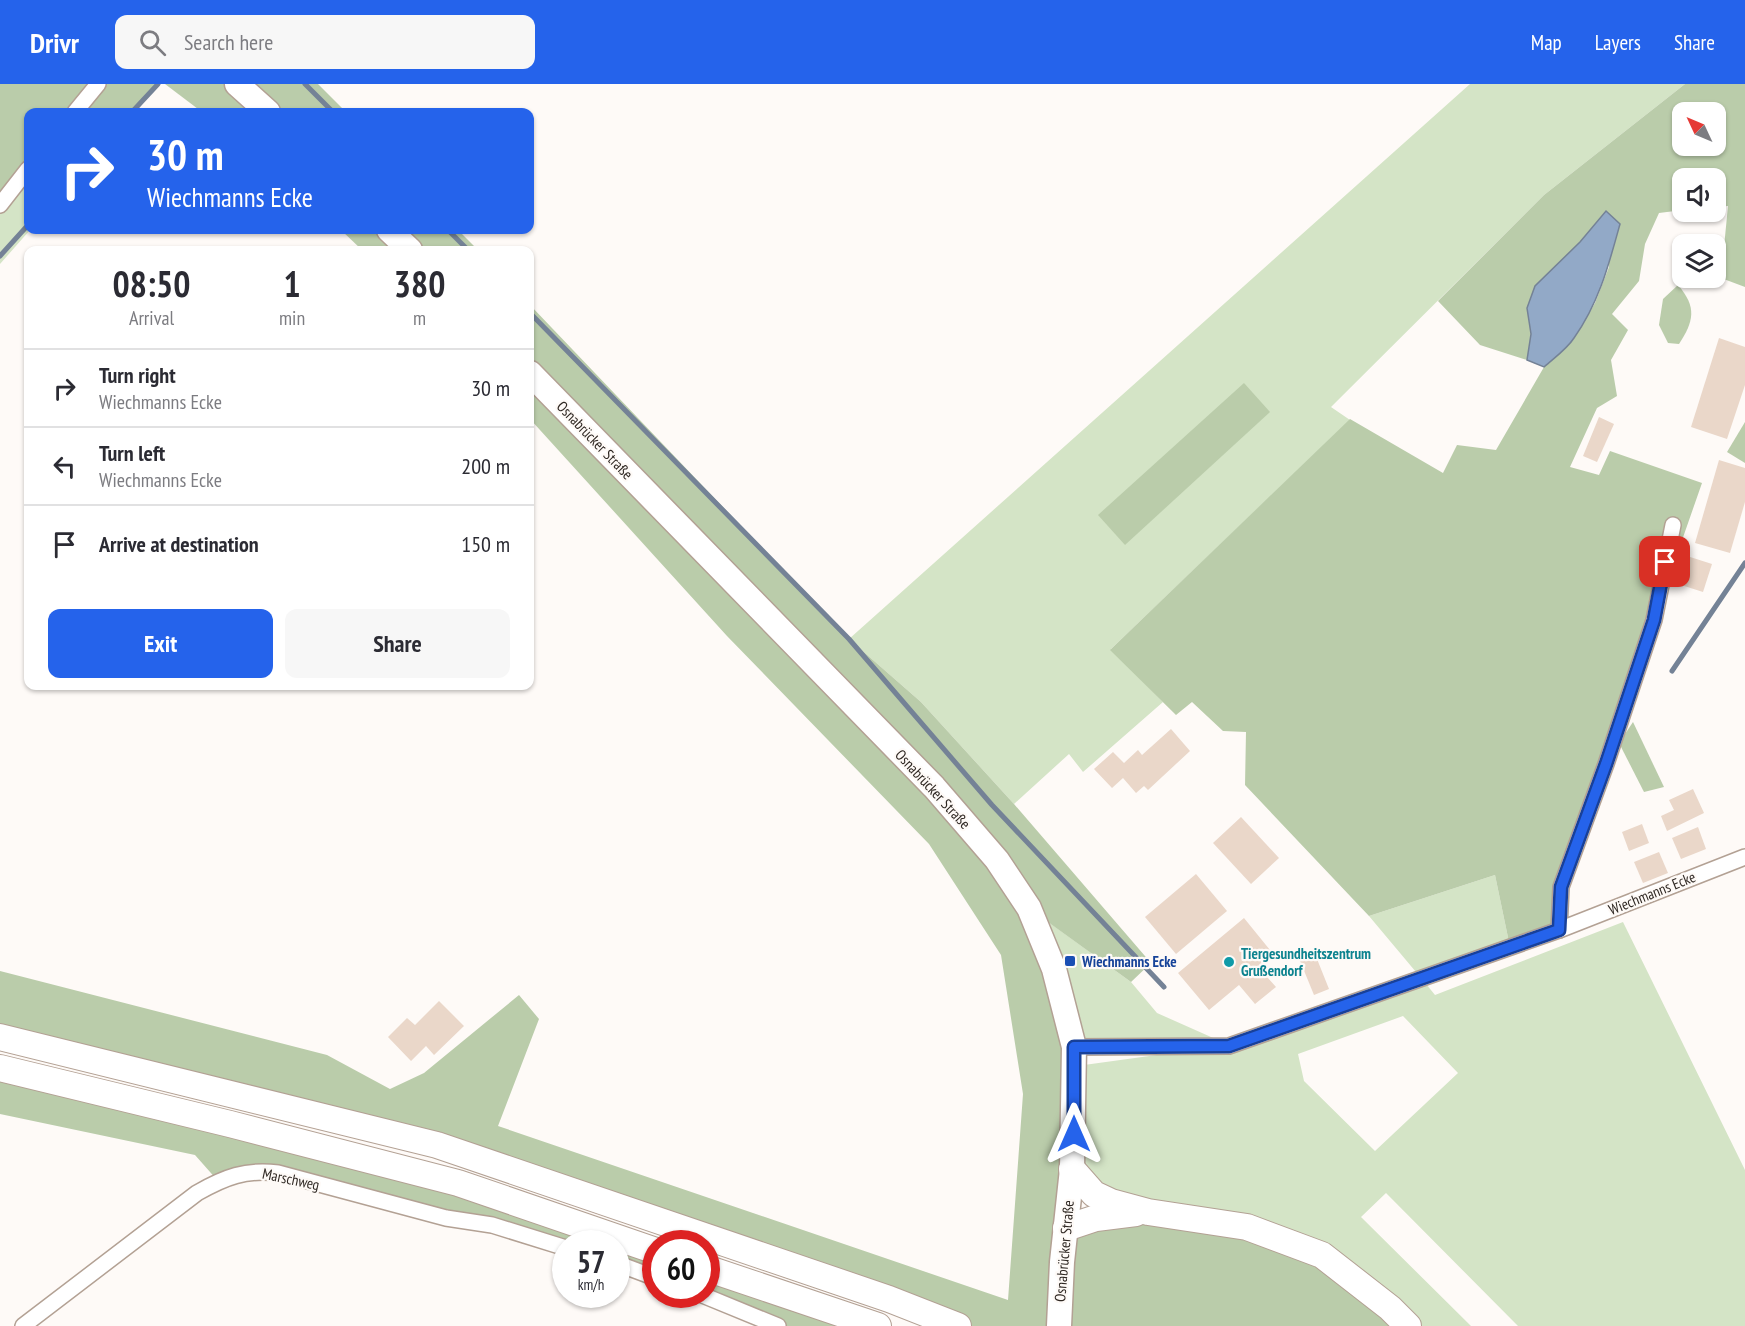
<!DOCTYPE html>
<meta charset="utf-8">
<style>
body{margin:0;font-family:"PT Sans Narrow",sans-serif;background:#f7f7f7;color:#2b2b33;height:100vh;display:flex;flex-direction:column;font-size:22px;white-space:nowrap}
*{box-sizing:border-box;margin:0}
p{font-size:20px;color:#7c7c81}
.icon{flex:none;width:33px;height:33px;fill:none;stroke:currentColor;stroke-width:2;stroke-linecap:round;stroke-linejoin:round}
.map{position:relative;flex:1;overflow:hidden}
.sheet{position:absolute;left:24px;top:162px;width:510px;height:444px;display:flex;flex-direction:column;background:#fff;border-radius:12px;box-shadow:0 2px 4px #0004}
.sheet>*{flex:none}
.hud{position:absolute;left:24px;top:24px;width:510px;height:126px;border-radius:12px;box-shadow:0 2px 4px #0004;background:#2563eb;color:#fff;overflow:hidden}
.needle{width:39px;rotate:314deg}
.controls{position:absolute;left:1672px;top:18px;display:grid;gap:12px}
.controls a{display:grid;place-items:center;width:54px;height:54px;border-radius:12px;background:#fff;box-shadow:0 2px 4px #0004;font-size:30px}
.speed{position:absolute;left:552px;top:1146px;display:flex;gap:12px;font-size:30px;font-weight:700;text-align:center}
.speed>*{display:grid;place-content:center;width:78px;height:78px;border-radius:50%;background:#fff;box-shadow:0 2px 4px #0004;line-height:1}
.speed small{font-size:15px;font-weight:400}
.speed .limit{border:9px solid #d22;background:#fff;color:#111}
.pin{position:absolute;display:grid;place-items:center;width:51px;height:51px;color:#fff;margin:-26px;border-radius:12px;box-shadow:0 3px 9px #0006}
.me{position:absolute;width:66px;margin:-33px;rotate:0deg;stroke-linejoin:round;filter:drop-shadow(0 0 4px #0008)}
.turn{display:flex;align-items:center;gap:21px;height:126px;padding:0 24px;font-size:27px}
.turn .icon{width:78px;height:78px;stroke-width:2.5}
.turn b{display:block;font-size:42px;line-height:51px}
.eta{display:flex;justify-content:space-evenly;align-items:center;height:102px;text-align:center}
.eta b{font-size:36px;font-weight:700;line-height:42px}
.action{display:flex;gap:12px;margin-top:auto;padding:12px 24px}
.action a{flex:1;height:69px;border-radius:12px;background:#2563eb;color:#fff;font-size:24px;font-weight:700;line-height:69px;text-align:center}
.action a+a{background:#f7f7f7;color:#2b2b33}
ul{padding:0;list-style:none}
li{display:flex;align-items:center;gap:18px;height:78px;padding:0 24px;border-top:2px solid #e1e1e2}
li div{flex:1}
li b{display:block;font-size:22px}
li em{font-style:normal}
header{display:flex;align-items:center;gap:36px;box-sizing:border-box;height:84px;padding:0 30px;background:#2563eb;color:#fff}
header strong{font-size:28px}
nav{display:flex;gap:33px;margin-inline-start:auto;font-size:21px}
.search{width:420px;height:54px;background:#f7f7f7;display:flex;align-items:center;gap:15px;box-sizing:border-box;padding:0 21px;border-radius:12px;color:#7c7c81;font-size:22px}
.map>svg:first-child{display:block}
.green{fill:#d4e4c6;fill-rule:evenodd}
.forest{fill:#baccaa;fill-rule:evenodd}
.water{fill:#92a9c7;stroke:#748296;stroke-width:1.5}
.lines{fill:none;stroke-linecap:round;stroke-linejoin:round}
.stream{stroke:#748296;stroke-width:5}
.building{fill:#ead7c9}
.minor-casing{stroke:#b3a194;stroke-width:18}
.primary-casing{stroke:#b3a194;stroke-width:27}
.trunk-casing{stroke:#b3a194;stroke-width:28}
.minor{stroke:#fff;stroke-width:15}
.primary{stroke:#fff;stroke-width:24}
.trunk{stroke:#fff;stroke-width:26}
.route-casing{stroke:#184099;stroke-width:15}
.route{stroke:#2563eb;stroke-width:10}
.transit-dot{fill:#1a4fb4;stroke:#fefaf7;stroke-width:2}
.culture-dot{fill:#0f9aa8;stroke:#fefaf7;stroke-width:2}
.labels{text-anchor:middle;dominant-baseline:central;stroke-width:4.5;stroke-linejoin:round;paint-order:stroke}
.street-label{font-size:15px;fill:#2f2823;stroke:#fefaf7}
.culture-label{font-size:15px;font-weight:bold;fill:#0d838f;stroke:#fefaf7;text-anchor:start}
.transit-label{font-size:15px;font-weight:bold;fill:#164399;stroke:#fefaf7;text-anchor:start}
</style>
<header>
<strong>Drivr</strong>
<div class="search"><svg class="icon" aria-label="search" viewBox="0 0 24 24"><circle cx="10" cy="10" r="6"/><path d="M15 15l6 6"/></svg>Search here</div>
<nav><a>Map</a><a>Layers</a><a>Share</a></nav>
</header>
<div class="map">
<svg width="1745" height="1242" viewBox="0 0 1745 1242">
<rect width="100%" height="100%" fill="#fefaf7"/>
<g class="green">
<path d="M1470,0h215l-141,111 -213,212 19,13 -239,229 52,53 -80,70 -14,-18 -55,50 -93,-102 -72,-63z"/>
<path d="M28,85v61h2l-30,34v-59z"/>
<path d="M1495,791l15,72 -88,32 13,16 188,-73 122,248v156h-227l-132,-133 -25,24 110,109h-53l-312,-134 -21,-25 1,-34 -2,-68 138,-19 -148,1 -45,-139 102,74 26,31 72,32 192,-67 -52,-62zM1403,932l55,57 -83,78 -71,-70 -6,-27z"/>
</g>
<g class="forest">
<path d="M0,0h158l-25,28h-105v57l-28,36z"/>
<path d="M165,0h153l28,28h-144z"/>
<path d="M1685,0h60v203l-24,-9 7,-72 -12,1v-29h-33v32l-24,3 -14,31 -6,37 -27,33 16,16 -17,30 6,36 -20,12 -27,59 29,8 11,-24 92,32 -141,404 -2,43 -49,17 -15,-72 -126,41 -124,-131 1,-53 -23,-1 -31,-29 -16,13 -66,-65 240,-231 93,54 14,-28 39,5 48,-83 29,-27 22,-37 14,-36 -3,-56 -79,97 4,26 -4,26 -47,-15 -42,-44 106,-106zM1683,28h33v34h-33z"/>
<path d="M341,146h117l20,20h-116z"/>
<path d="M1678,201c19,22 16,36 1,59l-11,-1 -9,-18 4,-26z"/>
<path d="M530,221l319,334 72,63 93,102 137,159 -20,19 -101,-73 44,138 -2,187 42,-13 75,2 127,38 82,65h-440l-521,-181 -437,-108v-66l327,84 63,34 34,-16 95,-78 20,24 -41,107 510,174 15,-206 -22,-139 -72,-111 -202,-208 -197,-217z"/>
<path d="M1244,299l26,29 -145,133 -27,-30z"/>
<path d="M1745,338v41l-18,-11z"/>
<path d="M1633,638l31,65 -20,5 -25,-49z"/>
<path d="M0,984l655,183v27l-38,-15 -1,-19h-50l-288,-71 -60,8 -23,-26 -195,-41z"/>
<path d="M707,1184l171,58h-100l-72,-32z"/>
</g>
<path class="water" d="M1606,127l14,13c-11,40 -21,79 -46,114 -7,11 -20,20 -30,29l-17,-7 4,-26 -4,-26 8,-22 45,-44z"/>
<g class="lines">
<g class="stream">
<path d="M305,0l28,28"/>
<path d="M132,28l26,-28"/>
<path d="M448,146l20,20"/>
<path d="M0,172l28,-31"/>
<path d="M530,229l319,326 143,166 172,182"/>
<path d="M1672,587l73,-108"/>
</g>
</g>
<g class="building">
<path d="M1719,254l26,9v38l-18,54 -36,-12z"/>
<path d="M1599,333l15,7 -17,38 -14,-6z"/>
<path d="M1719,376l26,8v34l-15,51 -35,-10z"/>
<path d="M1687,472l25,8 -9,28 -25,-8z"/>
<path d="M1171,645l19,22 -42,39 -4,-4 -8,7 -13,-15 -11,10 -18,-19 19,-17 11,11 14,-13 4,5z"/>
<path d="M1693,705l11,24 -37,18 -6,-15 13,-6 -5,-10z"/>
<path d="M1241,733l38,41 -28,26 -38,-41z"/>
<path d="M1642,740l7,19 -20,8 -7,-19z"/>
<path d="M1698,743l8,22 -25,10 -9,-21z"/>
<path d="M1659,768l9,21 -25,10 -9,-21z"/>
<path d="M1196,790l31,37 -51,43 -31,-37z"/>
<path d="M1244,834l30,37 -15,13 17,19 -21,17 -16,-19 -30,25 -31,-37z"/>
<path d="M1313,865l16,40 -15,6 -16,-39z"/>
<path d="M439,917l25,25 -30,29 -8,-9 -15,15 -23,-24 19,-19 8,7z"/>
</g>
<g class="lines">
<g class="minor-casing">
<g id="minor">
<path d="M75,28l23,-28"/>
<path d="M0,121l28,-36"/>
<path d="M1559,846l2,-43 45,-123 48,-144 19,-95"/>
<path d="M1074,963l155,-1 330,-116 186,-73"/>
<path d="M616,1179l40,15"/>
<path d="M700,1210l78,32"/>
<path d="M23,1242l174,-133c28,-16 49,-24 81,-20l168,45 46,7 74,23"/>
</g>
</g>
<g class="primary-casing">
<g id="primary">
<path d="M237,0l31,28"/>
<path d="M389,146l21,20"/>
<path d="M530,289l404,414 63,73 32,48 25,61 20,78 -2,122 -10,93 -3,64"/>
</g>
</g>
<g class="trunk-casing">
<g id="trunk">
<path d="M0,953l437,108 452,154 69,27"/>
<path d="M0,984l230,56 228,59 198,68"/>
<path d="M1072,1085l22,25 17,8 37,10 99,15 75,28 68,53 18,18"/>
<path d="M1066,1144l30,-10 40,-5"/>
<path d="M706,1184l172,58"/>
</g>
</g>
<use href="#minor" class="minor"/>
<use href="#primary" class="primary"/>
<use href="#trunk" class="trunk"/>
</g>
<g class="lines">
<g class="route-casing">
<path id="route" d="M1074,1050v-87l155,-1 330,-116 2,-43 45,-123 48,-144 11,-58"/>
</g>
<use href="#route" class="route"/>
</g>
<rect class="transit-dot" x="1064" y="871" width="12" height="12" rx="3"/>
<circle class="culture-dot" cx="1229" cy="878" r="6"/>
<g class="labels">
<g class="street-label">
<text transform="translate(595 356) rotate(46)">Osnabrücker Straße</text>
<text transform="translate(933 705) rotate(47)">Osnabrücker Straße</text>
<text transform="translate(1652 809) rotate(-22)">Wiechmanns Ecke</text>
<text transform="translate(291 1095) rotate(12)">Marschweg</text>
<text transform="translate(1064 1167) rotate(-85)">Osnabrücker Straße</text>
</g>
<g class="culture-label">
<text x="1241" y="869">Tiergesundheitszentrum<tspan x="1241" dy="17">Grußendorf</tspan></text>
</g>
<g class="transit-label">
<text x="1082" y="877">Wiechmanns Ecke</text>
</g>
</g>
</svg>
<div class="controls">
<a><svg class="needle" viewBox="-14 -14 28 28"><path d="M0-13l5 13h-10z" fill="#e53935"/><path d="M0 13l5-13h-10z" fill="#7c7c81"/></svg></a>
<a><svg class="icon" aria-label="sound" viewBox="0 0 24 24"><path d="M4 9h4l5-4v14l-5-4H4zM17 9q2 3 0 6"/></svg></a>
<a><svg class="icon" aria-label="layers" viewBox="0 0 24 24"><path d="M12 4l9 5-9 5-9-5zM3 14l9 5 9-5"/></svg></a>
</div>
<div class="speed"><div>57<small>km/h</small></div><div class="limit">60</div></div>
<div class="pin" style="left:1665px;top:478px;background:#d93025"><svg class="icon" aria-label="arrive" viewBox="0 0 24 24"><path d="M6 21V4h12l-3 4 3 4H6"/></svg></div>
<svg class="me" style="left:1074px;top:1050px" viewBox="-20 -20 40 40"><path d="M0-17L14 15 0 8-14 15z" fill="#2563eb" stroke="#fff" stroke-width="4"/></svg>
<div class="hud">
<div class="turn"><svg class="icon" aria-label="right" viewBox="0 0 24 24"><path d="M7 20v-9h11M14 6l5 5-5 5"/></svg><div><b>30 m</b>Wiechmanns Ecke</div></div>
</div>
<section class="sheet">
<div class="eta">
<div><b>08:50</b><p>Arrival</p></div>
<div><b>1</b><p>min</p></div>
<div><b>380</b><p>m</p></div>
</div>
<ul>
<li><svg class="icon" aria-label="right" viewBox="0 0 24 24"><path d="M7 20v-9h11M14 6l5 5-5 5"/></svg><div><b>Turn right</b><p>Wiechmanns Ecke</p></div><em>30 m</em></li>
<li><svg class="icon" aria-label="left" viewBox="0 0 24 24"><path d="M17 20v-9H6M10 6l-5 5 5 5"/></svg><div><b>Turn left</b><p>Wiechmanns Ecke</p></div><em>200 m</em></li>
<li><svg class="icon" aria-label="arrive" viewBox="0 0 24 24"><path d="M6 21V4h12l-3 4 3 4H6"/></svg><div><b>Arrive at destination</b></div><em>150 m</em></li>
</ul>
<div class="action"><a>Exit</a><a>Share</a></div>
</section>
</div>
